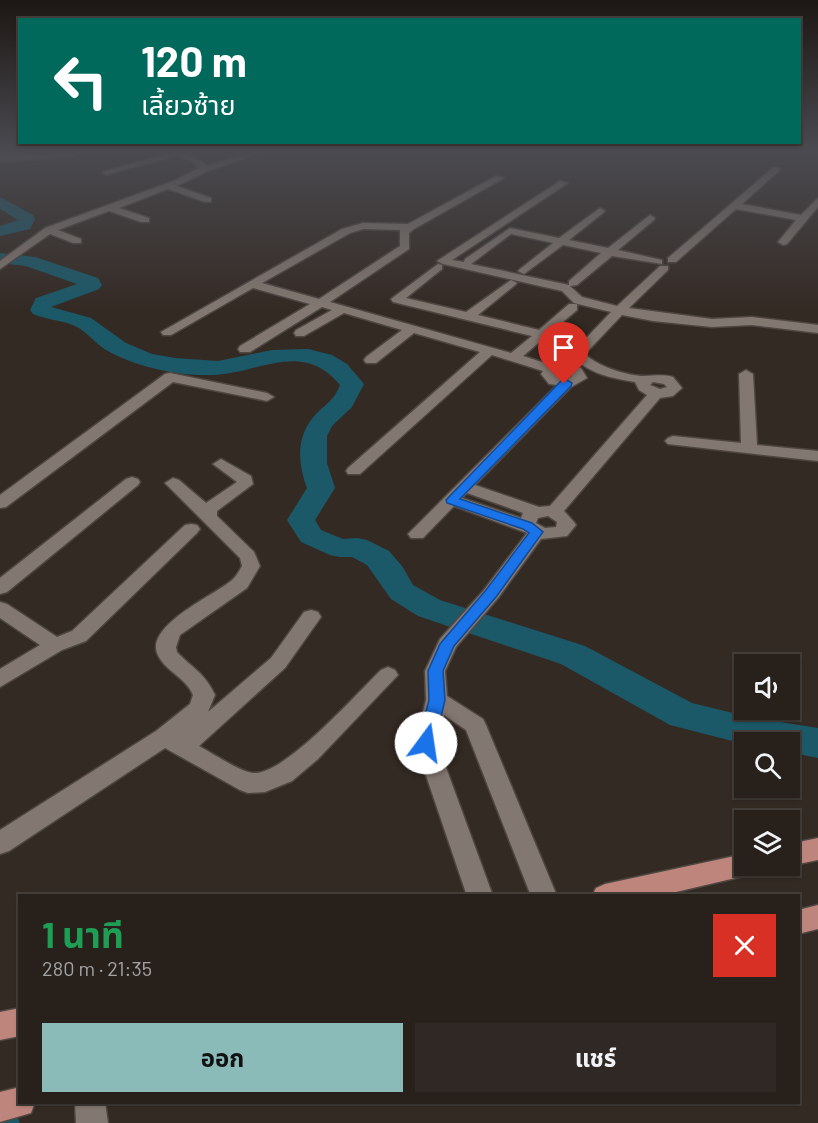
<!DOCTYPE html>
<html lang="th">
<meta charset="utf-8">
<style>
body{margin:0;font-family:Barlow,"Noto Sans Thai",sans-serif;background:#2f2824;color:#f1f3f6;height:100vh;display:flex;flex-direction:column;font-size:22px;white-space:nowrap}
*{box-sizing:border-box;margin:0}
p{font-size:20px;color:#a4a3a3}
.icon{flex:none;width:33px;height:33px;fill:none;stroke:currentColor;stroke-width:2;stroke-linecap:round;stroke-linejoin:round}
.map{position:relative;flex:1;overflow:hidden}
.panel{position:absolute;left:18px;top:894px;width:782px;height:210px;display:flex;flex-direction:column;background:#27201b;border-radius:0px;box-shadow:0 2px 4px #0004,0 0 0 2px #433e3a}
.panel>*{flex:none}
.guide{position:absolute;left:18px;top:18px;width:783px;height:126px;border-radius:0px;box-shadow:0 2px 4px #0004,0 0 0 2px #433e3a;background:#00695c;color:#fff;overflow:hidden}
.buttons{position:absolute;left:734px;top:654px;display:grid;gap:12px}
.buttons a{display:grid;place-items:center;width:66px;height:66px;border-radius:0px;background:#27201b;box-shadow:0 2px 4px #0004,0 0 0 2px #433e3a;font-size:30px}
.pin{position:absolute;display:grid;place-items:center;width:51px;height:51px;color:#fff;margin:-62px -26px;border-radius:50% 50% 50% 0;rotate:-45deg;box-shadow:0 0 6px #0007}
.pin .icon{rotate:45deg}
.me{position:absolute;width:66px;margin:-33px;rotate:14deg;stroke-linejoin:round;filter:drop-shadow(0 0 4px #0008)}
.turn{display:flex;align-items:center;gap:21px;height:126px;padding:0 24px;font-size:27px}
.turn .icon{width:78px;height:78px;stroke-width:2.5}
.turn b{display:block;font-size:42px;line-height:51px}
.round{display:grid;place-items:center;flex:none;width:63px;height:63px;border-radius:0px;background:#2f2824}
.headline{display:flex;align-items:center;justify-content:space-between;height:102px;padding:0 24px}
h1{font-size:36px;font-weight:700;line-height:45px;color:#1e9e55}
.cta{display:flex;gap:12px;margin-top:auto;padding:12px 24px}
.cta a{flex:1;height:69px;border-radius:0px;background:#8bbbb9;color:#111;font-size:24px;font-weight:700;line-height:69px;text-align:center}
.cta a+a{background:#2f2824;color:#f1f3f6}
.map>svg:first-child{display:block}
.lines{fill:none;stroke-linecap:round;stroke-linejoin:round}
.canal{fill:#1b5969;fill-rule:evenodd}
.river{fill:#1b5969;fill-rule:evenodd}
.street-casing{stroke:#4e4641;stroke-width:3}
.primary-casing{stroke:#4e4641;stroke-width:3}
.street{fill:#837871;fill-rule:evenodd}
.primary{fill:#be857d;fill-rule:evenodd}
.route{fill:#1a73e8;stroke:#114b97;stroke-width:1.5}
</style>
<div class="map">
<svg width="818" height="1123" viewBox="0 0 818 1123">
<rect width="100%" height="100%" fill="#342a24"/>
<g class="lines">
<path class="canal" d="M0,1099l11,4 9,20h-20z"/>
<g class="river">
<path d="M0,197l33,18 2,4 -5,10 -30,7v-10l18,-6 -18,-11z"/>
<path d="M0,253l35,4 63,21 4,7 -3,4 -48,18 40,11 35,25 26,11 23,4 43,3 54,-11 36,-1 24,6 15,9 17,20 -12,23 -20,19 -5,10v27l8,25 -20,32 6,10 22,9 14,-1 10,2 22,11 13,15 11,19 27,15 145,46 107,57 57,14 69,11v30l-29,-6v-10l-45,2 -74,-19 -109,-61 -143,-48 -27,-17 -24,-34 -15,-8h-12l-10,-2 -29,-13 -14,-22 20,-32c-10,-26 -11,-54 10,-75 10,-10 18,-14 23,-28 -38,-46 -81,-11 -128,-10 -35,1 -76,-8 -106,-25 -11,-7 -19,-18 -29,-23 -13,-7 -30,-7 -44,-13l-3,-4 6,-12 41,-14 -51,-18 -26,-3z"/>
</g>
<g class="street-casing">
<g id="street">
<path d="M47,153h33l-4,3 -76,6v-6z"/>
<path d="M169,153c15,0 27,2 38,13l41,-13h12l-52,18 -31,15 34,12v4h-6l-37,-13 -49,19 30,10v4h-8l-32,-11 -51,19 23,9v4h-8l-23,-9 -50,35v-8l45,-33 131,-48 23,-12 -6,-6 -17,-6 -70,19 -4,-3z"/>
<path d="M774,167l7,2 -39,35 59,11 17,-17v9l-31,37 -4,1 -5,-3 18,-22 -60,-11 -60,53h-8v-4z"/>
<path d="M496,176l8,2 -90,51 -5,4v16l-79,53 181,51 21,-17 -139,-34 -2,-3 47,-35 4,1v4l-36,29 60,14 45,-32 6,3 -2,2 -37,30 61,15 30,-26h8v6l-54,46 28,9 5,-1 25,4 6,10 -16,9 -96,98 64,22 11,-1 97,-111 -8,-5 -4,-8c-23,-4 -48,-8 -64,-28l40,-42 -37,-9 -12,-12 -119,-27 -6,-3 123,-80 8,2 -116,77 12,2 1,-3 45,-31 49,10 41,-30 5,3 -2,2 -34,27 39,8 42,-33 5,3 -1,2 -36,30 44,10v4l-50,-8 -35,29 -7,1 12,11 35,9 43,-40h8v4l-39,38 83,11 40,-2 66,8v8l-66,-8 -40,2 -59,-6 -31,-6 -37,39c12,12 42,22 59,22 10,0 18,-2 29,1l9,11 -9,8 -13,2 -96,113 10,11 2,3 -9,11 -26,3 -43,59 -42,49 -11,24 2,25 36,23 3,6 71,171h-26l-65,-166 -22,-15 -7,28 56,153h-26l-52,-153 11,-43 -1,-29 15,-32 44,-49 43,-57 -73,-27 -31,32h-12l-3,-4 149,-149 -8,-1 -8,-10 2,-3 -51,-16 -132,119h-12l-2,-3 2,-3 132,-116 -66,-19 -38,30h-10l-2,-3 2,-3 36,-27 -58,-17 -40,23h-8l-2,-3 2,-3 36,-20 -10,-3 -72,45h-10l-2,-3 2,-3 70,-42 -57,-16 -82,47h-8l-2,-3 181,-103 21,-6 45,1zM364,229l36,1v16l-81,53 -57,-16 88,-50zM511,234l42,9 -33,26 -2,2 6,3 39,-29 38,8 -32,28v4l-98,-21zM559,372l12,2 1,2 -4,3 -10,-2 -2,-2zM653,382l11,2 3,3 -7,2 -10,-4zM467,493l56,20 -2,5 -59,-20zM548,516l9,6 -1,5 -11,1 -9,-5 2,-5z"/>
<path d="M746,370l7,4 4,71 61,6v10l-150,-17 -3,-3 3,-3 5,-2 68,7 -2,-69z"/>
<path d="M170,373l97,20 7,4 -7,4 -94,-19 -167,125 -6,1v-13l165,-121z"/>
<path d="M221,459l30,17 2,8 -36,27v5l37,36 6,14 -13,22 -67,47 -4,12 1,5c15,16 28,21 38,43l-7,17 63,-54 33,-46 7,-2 7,2 3,5 -36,51 -86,78c13,7 41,26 54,27 31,3 104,-80 128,-103l7,-3 7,3 3,5 -80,84 -26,22 -27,11 -17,1 -8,-3 -75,-42 -156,103 -9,3v-24l156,-99 34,-27 3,-9c-7,-18 -29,-24 -36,-42 -10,-28 57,-58 74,-72 5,-4 8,-10 11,-15l-2,-8 -75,-75 8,-5 6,2 27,23 31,-21 -24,-18z"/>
<path d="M132,477l6,2 2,3 -2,3 -131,107 -7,2v-16l126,-99z"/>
<path d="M191,524l6,1 3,4 -3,4 -111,108 -24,9 -62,37v-18l40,-24 -40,-27v-16l7,2 50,33 15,-6 113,-106z"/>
<path d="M75,1102h30l3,21h-32z"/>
</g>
</g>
<g class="primary-casing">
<g id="primary">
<path d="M818,838v22l-29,6h-1l1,-22z"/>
<path d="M744,854v12h12l-3,7 -9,3 -85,20h-67l4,-8 9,-4z"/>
<path d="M818,905v24l-20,5v-24z"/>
<path d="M20,1008v28l-20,4v-28z"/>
<path d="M20,1087v15h15l-4,11 -31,9v-30z"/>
</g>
</g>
<use href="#street" class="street"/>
<use href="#primary" class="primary"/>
</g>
<linearGradient id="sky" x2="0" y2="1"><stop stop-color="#1d1714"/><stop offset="0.49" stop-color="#4a4a50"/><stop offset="1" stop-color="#4a4a50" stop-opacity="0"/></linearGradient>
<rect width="818" height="310" fill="url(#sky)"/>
<path class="route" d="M567,380l5,3 -1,3 -111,113 72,24 11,9 -47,65 -42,49 -11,25 2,29 -10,43 -3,5 -6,1 -6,-1 -2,-5 11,-43 -1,-29 12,-27 46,-54 43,-57 -6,-4 -76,-26 -1,-3 115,-119z"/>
</svg>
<div class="buttons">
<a><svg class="icon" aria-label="sound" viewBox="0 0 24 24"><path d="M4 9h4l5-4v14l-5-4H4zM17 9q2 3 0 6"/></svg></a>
<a><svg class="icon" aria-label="search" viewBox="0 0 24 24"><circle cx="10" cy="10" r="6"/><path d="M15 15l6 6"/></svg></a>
<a><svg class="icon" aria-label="layers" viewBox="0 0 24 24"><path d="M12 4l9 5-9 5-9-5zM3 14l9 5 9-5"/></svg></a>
</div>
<div class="pin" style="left:564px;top:384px;background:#d93025"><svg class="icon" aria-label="arrive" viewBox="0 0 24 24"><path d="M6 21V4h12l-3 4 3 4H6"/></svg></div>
<svg class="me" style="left:426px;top:743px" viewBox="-20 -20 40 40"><circle r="19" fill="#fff"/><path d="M0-13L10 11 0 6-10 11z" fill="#1a73e8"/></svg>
<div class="guide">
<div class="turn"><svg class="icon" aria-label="left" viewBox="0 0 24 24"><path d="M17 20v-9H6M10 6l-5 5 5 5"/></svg><div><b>120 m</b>เลี้ยวซ้าย</div></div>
</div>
<section class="panel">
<div class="headline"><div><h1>1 นาที</h1><p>280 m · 21:35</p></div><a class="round" style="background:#d93025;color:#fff"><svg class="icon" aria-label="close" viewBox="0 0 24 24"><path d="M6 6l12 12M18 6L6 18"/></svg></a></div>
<div class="cta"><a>ออก</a><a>แชร์</a></div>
</section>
</div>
